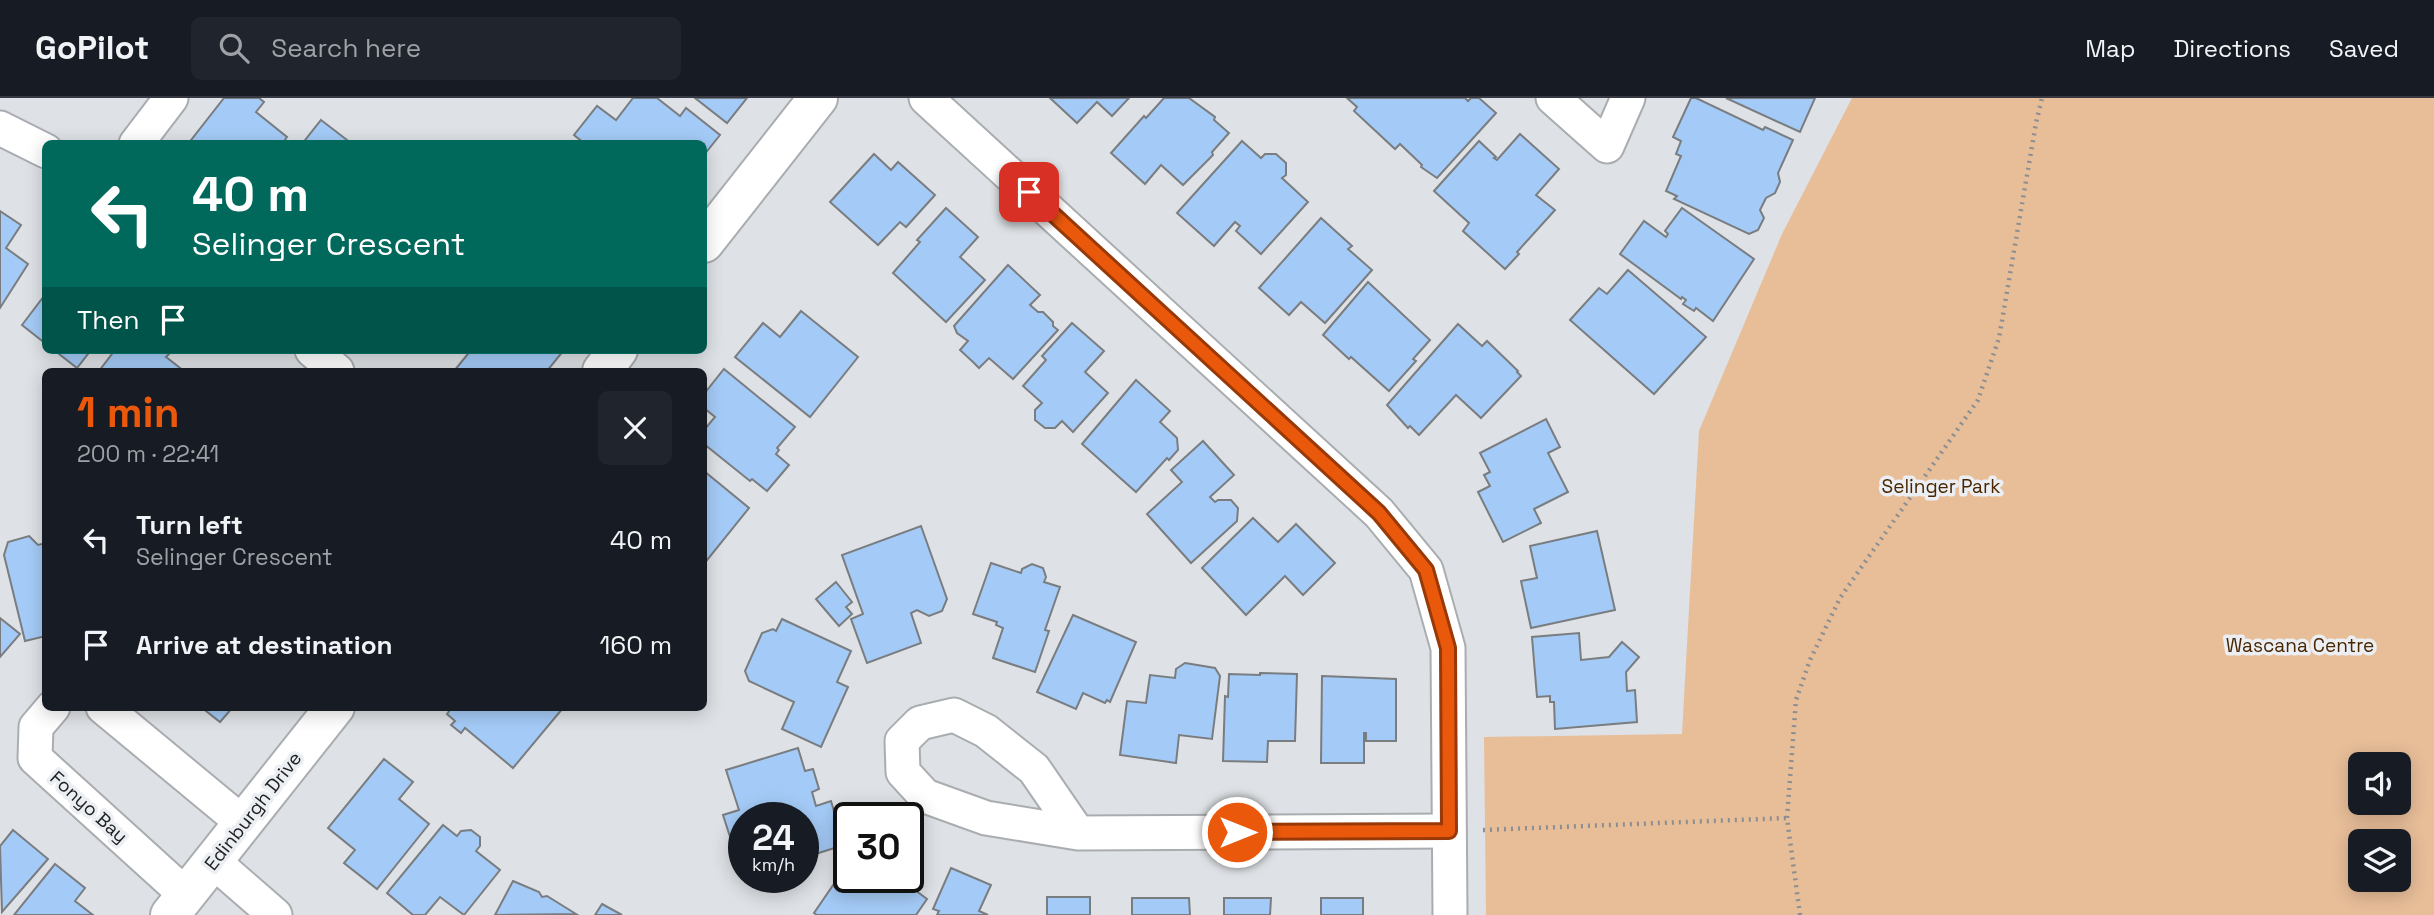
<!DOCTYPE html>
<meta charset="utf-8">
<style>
body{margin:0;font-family:"Space Grotesk",sans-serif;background:#20242c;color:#f1f3f6;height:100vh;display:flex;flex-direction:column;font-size:26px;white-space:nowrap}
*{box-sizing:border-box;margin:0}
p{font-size:23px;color:#9ea1a6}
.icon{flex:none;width:38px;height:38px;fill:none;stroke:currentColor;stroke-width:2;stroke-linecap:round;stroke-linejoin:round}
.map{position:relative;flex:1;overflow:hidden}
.details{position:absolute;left:42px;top:270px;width:665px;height:343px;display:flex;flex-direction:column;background:#171b24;border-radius:10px;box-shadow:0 4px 18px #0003}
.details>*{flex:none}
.banner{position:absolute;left:42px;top:42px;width:665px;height:214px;border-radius:10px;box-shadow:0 4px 18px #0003;background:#00695c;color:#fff;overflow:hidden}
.controls{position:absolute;left:2348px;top:654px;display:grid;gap:14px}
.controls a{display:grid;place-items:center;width:63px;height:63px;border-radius:10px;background:#171b24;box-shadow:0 4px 18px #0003;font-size:35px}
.speed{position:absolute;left:728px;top:704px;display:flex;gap:14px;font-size:35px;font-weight:700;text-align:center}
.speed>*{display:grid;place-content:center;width:91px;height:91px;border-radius:50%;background:#171b24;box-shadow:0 4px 18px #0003;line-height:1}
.speed small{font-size:18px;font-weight:400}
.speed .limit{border:4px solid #111;border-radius:10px;background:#fff;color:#111}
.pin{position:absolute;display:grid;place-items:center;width:60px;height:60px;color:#fff;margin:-30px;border-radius:14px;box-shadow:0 4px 10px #0006}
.me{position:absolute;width:77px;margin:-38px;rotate:90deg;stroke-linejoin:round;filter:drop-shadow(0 0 5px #0008)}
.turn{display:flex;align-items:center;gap:24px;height:147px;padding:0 35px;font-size:32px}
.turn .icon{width:91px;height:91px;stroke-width:2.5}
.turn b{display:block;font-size:49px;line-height:60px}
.then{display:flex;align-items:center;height:66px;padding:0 35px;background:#0003;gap:14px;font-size:26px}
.round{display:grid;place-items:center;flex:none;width:74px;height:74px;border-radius:10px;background:#20242c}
.head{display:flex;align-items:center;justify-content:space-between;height:119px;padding:0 35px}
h1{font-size:42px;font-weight:700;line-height:52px;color:#ea580c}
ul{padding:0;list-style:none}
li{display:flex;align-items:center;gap:21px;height:105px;padding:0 35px}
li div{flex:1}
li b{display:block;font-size:26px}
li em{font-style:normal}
header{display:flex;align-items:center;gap:42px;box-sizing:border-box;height:98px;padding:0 35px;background:#171b24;border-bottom:2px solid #363941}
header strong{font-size:33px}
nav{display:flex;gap:38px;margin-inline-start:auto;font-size:24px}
.search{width:490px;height:63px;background:#20242c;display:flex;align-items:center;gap:18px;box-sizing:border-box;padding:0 24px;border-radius:10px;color:#9ea1a6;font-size:26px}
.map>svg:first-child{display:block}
.green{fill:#e8be99;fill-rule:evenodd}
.building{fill:#a4cbf7;stroke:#7a7d80;stroke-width:2}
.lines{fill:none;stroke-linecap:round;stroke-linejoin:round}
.minor-casing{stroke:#aaadb0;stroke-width:37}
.tertiary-casing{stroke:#aaadb0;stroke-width:42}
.path{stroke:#8c8e91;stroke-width:4.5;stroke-dasharray:2 5;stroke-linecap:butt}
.minor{stroke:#fff;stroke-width:33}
.tertiary{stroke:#fff;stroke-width:38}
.route-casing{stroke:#983908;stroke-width:18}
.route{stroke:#ea580c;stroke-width:12}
.labels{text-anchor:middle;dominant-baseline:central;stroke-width:7;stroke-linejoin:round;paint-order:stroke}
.park-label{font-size:19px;fill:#4a2600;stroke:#ebeef2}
.street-label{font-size:19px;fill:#1e1f20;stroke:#ebeef2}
</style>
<header>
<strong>GoPilot</strong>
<div class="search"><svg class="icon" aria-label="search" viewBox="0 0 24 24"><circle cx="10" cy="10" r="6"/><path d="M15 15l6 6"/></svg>Search here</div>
<nav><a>Map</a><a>Directions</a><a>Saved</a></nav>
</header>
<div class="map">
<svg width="2434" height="817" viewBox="0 0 2434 817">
<rect width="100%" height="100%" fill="#dee1e5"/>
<path class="green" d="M1852,0h582v817h-948l-2,-178 198,-3 17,-303 83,-197zM2361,667h38v38h-38zM2361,744h38v38h-38z"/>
<g class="building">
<path d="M224,0h35l5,4 -8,10 31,25 -5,7h-94z"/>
<path d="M633,0h24l23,18 6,-8 34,27 -16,20v-11h-119l-11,-9 23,-29 19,14z"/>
<path d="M695,0h52l-20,25z"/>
<path d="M1050,0h79l-17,18 -15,-14 -20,21z"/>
<path d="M1164,0h25l26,19 -1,3 15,13 -17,19 1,3 -30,30 -22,-20 -16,19 -34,-31 33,-37 2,2z"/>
<path d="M1347,0h118l3,3 3,-3h8l17,15 -59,65 -16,-11 1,-2 -22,-21 -5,5 -41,-38 3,-4z"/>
<path d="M1691,0h5l67,32 2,-3 28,13 -15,33 2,9 -5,11 -9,5 -6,12 4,8 -6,12 -9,4 -75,-35 3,-3 -11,-5 15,-35 -5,-2 5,-13 -8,-4z"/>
<path d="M1726,0h89l-15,34z"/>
<path d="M321,22l30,23 -1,1h-48z"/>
<path d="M1520,36l39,35 -23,26 19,15 -38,42 2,2 -14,15 -42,-38 6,-8 -35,-32 45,-50 17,16 -2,1 3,2z"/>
<path d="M1242,43l19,17 4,-4h11l10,9v12l-4,3 26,24 -47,52 -25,-23 4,-5 -5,-4 -21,24 -37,-33z"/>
<path d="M874,56l17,16 7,-8 37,33 -29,32 -6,-5 -22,23 -48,-43z"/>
<path d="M946,110l32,29 -18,20 25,23 -39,42 -53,-49 27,-31 -3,-2z"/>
<path d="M1682,110l72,51 -41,62 -17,-13 -2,3 -11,-7 3,-4 -4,-3 -1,2 -61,-45 24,-33 22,16 2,-3 -3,-3z"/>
<path d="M0,113l21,14 -15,23 22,16 -28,44z"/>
<path d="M1321,120l31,28 -4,3 24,21 -47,53 -24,-21 -12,13 -30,-27z"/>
<path d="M1008,167l32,30 -10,10 8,7h5l10,10v4l5,4 -45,49 -24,-21 -10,10 -6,-6 -13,-12 8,-9 -11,-8 -3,-7z"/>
<path d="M1628,172l78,67 -52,57 -84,-74 29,-32 8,6z"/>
<path d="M1368,184l62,58 -17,19 3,2 -27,30 -38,-34 -2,2 -26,-24z"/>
<path d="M44,198l2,2v46l-24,-19z"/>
<path d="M801,213l57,46 -48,60 -75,-60 28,-34 17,14z"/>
<path d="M1072,225l32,28 -19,21 23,21 -35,39 -11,-11 -7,7h-10l-10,-8v-10l7,-7 -19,-17 23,-26 -4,-4z"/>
<path d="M1458,226l24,22 5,-5 31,30 -1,1 4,4 -40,42 -25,-23 -37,40 -9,-9 -2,2 -21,-23z"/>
<path d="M54,252h37l-14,18z"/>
<path d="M115,252h58l-7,7 18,14h-85z"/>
<path d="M471,252h93l-17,21h-93z"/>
<path d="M724,271l71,58 -18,21 2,2 -3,4 13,11 -22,26 -15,-12 -2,2 -46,-37v-14l11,-13 -11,-9v-14z"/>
<path d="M1136,282l34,31 -10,11 17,16 1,12 -9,10 -2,-2 -31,34 -54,-48z"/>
<path d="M1546,321l14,28 -12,6 20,39 -34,17 7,14 -38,19 -25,-50 12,-6 -6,-11 6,-3 -10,-19z"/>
<path d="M1203,343l31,34 -24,22 5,5 3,-2h13l7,8 -1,13 -46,42 -44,-49 35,-32 -11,-12z"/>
<path d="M704,373l45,37 -45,56z"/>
<path d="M1253,420l25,24 18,-18 39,39 -32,32 -18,-19 -39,39 -44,-47z"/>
<path d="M921,428l26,73 -5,12 -13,5 -12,-6 -6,3 10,30 -54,20 -16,-44 12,-5 -21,-59z"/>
<path d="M1597,433l18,79 -84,18 -10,-47 16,-3 -7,-32z"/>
<path d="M29,438l9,9 8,-2v93l-21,5 -21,-86 4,-13z"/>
<path d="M991,465l30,10 1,-4 10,-5 11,4 3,9 -2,5 16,5 -15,43 4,1 -14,41 -42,-14 10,-30 -7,-3 1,-3 -24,-8z"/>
<path d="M836,484l16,20 -6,5 6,7 -13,12 -23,-27z"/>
<path d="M1073,517l63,27 -26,60 -3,-2 -2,3 -22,-10 -7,16 -39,-17z"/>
<path d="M0,520l20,16 -20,23z"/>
<path d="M782,521l69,32 -14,31 11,5 -27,60 -39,-18 12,-27 -45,-21 -4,-10 17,-38 11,-4 3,2z"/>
<path d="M1579,535l2,27 28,-3 13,-15 17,15 -13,15 1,19 8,-1 2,32 -82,7 -1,-27h-4v-6l-13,1 -5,-60z"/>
<path d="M1185,565l30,5 5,8 -8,63 -33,-4 -3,28 -56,-8 7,-54 19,2 4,-28 25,3 1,-9z"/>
<path d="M1260,575l37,1 -2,67h-27l-1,21 -44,-1 2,-65 3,1 1,-23 31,1z"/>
<path d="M1322,578l74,3v62h-30v-8h-2v30h-43z"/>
<path d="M201,609h32l-13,15z"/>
<path d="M452,609h110l1,1 -50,60 -48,-40 -4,5 -10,-8 4,-4 -8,-7z"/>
<path d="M798,650l7,23 8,-2 6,20 -7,3 4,14 15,-5 13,44 -41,13v-41h-59v26l-11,3 -10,-31 16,-5 -13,-40z"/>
<path d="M384,661l29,23 -14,17 30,25 -52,65 -33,-26 11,-13 -27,-22z"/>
<path d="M443,727l14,11 4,-5 10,-1 9,7v9l-4,5 24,19 -36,45 -24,-18 -15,18h-12l-26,-22z"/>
<path d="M13,732l35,29 -46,53 -2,-66z"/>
<path d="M849,764v15l59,-2 7,5 -4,7 16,12 -11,16h-99l-3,-2z"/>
<path d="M55,766l30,24 -10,13 18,14h-79z"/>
<path d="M951,770l40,17 -12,26 9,4h-51l2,-4 -6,-2z"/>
<path d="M513,783l26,11 3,5 5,-1 29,18 -81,1z"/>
<rect x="1047" y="799" width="43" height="18"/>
<path d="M1132,800h57l1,17h-58z"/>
<path d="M1224,800h47l-1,17h-46z"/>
<rect x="1321" y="800" width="42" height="17"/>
<path d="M602,806l20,11h-27z"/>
</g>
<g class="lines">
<g class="minor-casing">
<g id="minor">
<path d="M926,0l453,415 47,57 22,78 2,267"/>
<path d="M1553,0l54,48 21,-48"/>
<path d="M0,30l46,23"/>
<path d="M136,46l35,-46"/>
<path d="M312,252l25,21"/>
<path d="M53,609l-17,20 -1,31 151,137"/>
<path d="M103,609l140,116"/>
<path d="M1078,735l-44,-64 -48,-38 -32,-16 -34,8 -18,18 1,31 22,24 61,22 92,15 371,-2"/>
<path d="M213,763l62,54"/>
</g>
</g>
<g class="tertiary-casing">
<g id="tertiary">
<path d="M704,145l114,-145"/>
<path d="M602,273l16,-21"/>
<path d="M170,817l165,-208"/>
</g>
</g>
<g class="path">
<path d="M1483,732l304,-12"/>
<path d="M1800,817l-13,-97 9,-118 14,-40 30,-62 138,-198 21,-62 37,-215 6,-25"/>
</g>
<use href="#minor" class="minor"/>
<use href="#tertiary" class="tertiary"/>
</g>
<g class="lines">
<g class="route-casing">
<path id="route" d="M1029,94l350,321 47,57 22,78 1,183 -212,1"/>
</g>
<use href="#route" class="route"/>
</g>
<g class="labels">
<g class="park-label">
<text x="1941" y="388">Selinger Park</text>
<text x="2300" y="547">Wascana Centre</text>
</g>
<g class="street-label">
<text transform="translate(89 709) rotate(42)">Fonyo Bay</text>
<text transform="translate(253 713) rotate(-52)">Edinburgh Drive</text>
</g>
</g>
</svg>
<div class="controls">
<a><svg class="icon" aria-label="sound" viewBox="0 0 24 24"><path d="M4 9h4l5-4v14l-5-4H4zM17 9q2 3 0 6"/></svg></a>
<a><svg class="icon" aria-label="layers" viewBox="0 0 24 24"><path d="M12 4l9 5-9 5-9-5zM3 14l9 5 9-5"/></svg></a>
</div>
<div class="speed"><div>24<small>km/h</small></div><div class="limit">30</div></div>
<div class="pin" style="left:1029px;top:94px;background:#d93025"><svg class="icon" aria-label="arrive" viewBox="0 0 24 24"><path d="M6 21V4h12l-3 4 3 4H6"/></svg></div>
<svg class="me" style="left:1237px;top:734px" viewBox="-20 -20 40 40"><circle r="17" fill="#ea580c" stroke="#fff" stroke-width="3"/><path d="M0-11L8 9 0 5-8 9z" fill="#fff"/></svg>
<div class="banner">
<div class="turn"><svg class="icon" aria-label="left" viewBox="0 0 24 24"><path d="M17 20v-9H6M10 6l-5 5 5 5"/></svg><div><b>40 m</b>Selinger Crescent</div></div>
<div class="then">Then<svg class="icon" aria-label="arrive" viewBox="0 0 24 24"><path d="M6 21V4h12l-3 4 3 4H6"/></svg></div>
</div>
<section class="details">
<div class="head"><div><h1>1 min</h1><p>200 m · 22:41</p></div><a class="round"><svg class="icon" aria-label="close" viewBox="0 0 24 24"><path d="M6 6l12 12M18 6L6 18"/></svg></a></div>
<ul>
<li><svg class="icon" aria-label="left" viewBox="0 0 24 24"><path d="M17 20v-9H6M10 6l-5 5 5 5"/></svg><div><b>Turn left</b><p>Selinger Crescent</p></div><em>40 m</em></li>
<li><svg class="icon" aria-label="arrive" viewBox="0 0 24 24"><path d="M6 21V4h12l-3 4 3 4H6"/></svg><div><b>Arrive at destination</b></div><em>160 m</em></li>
</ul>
</section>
</div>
